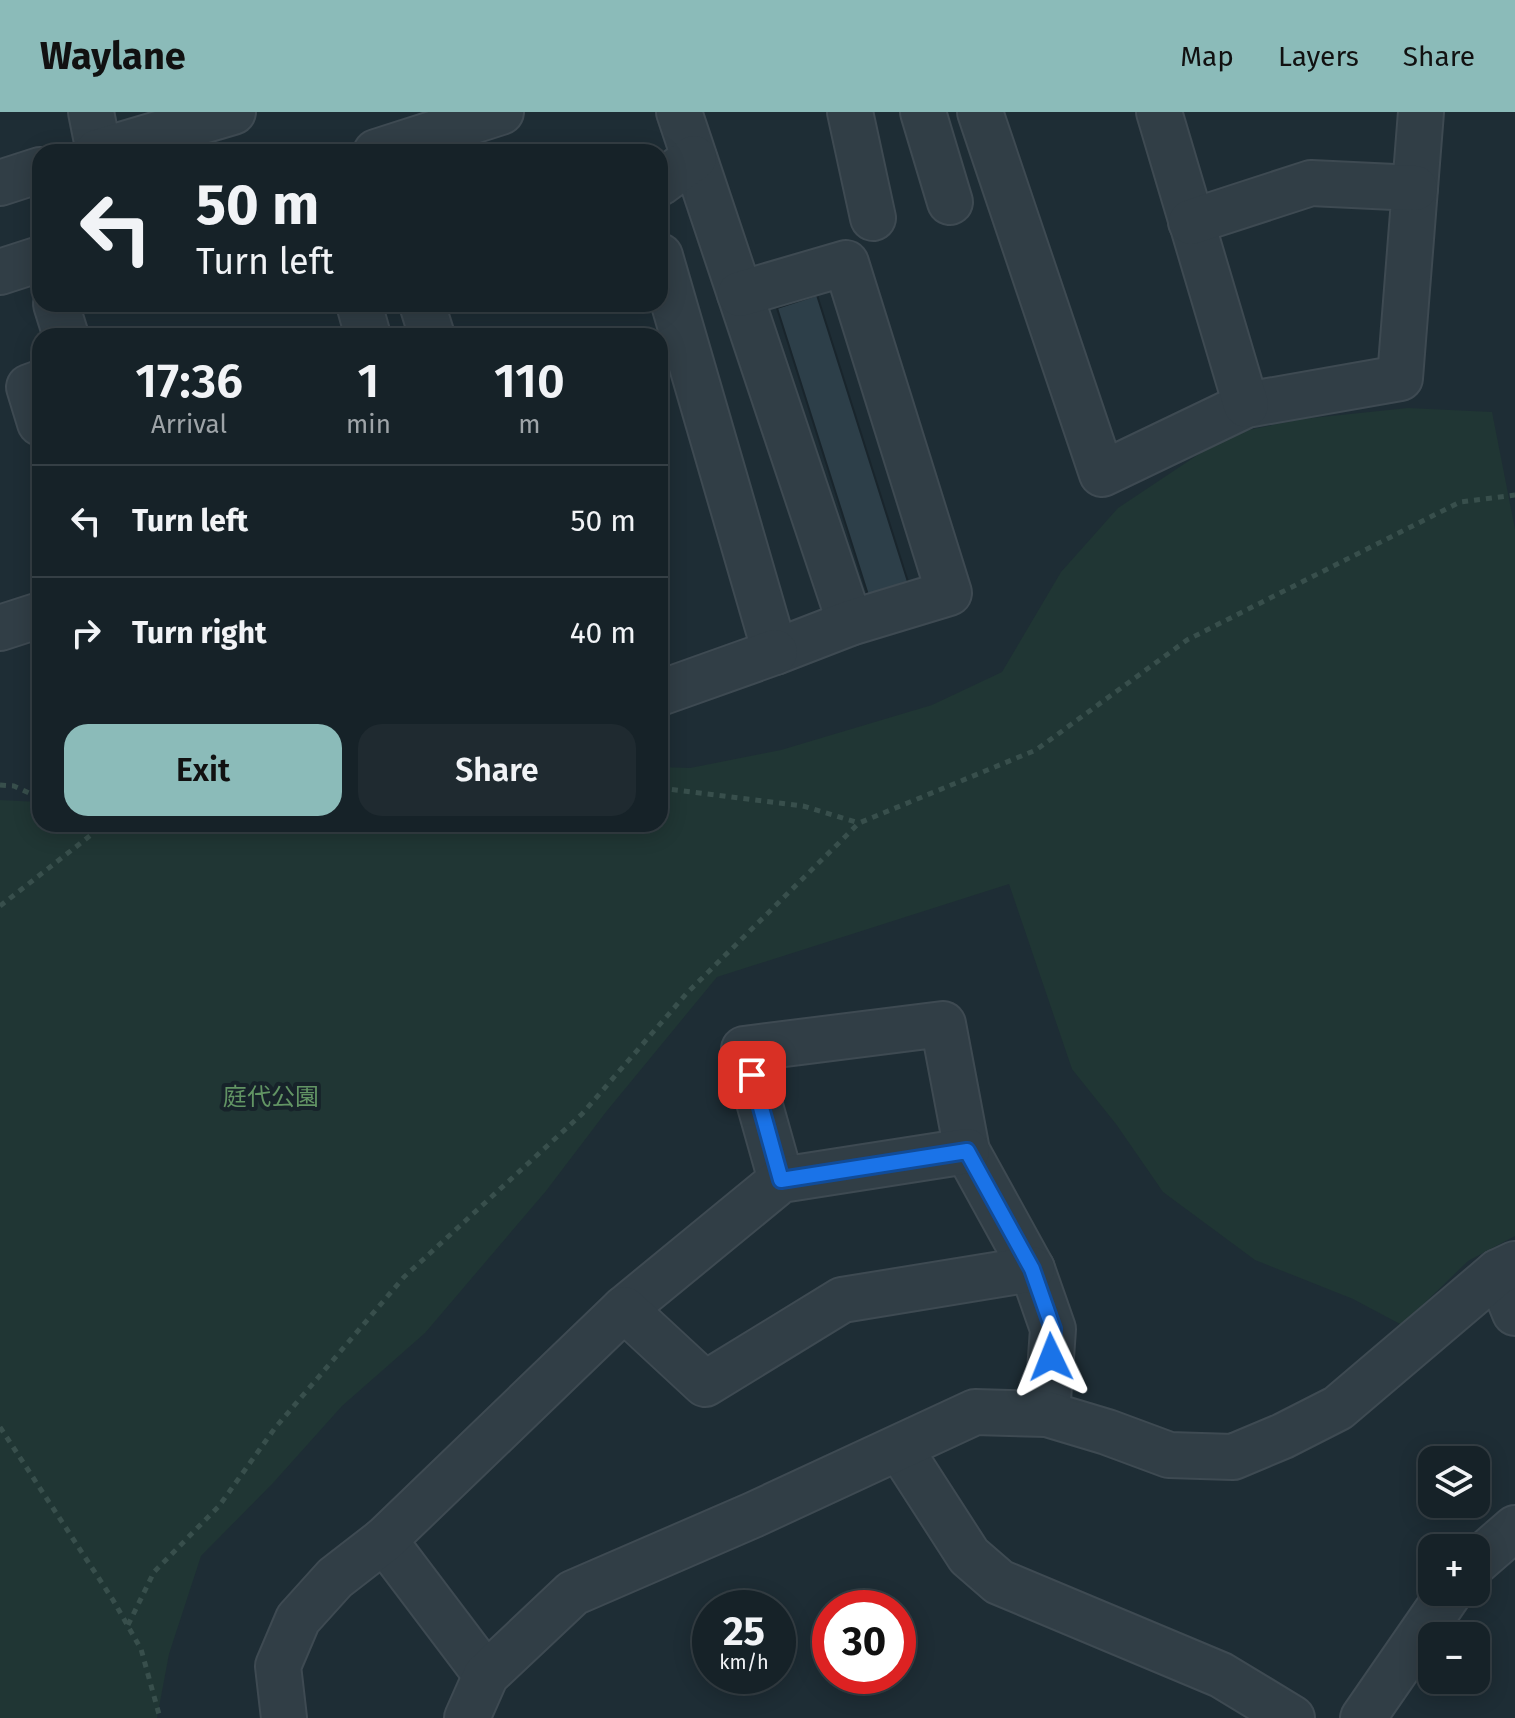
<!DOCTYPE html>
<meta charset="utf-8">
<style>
body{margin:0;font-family:"Fira Sans","Noto Sans JP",sans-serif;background:#1f2a30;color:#f1f3f6;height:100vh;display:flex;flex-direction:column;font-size:30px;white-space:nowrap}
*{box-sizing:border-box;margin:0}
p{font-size:26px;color:#9ea4a8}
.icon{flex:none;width:44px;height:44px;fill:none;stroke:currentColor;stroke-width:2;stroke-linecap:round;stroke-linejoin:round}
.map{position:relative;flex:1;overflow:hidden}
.drawer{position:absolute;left:32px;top:216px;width:636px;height:504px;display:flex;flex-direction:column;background:#162228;border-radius:24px;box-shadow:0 4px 20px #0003,0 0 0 2px #353f45}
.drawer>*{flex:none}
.hud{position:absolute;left:32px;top:32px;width:636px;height:168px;border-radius:24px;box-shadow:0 4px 20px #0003,0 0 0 2px #353f45;background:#162228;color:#f1f3f6;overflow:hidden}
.tools{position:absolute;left:1418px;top:1334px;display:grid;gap:16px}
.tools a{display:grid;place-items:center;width:72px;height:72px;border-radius:16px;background:#162228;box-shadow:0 4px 20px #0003,0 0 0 2px #353f45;font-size:40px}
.speed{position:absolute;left:692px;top:1478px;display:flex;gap:16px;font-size:40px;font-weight:700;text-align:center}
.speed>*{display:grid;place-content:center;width:104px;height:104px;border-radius:50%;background:#162228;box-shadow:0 4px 20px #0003,0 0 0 2px #353f45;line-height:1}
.speed small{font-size:20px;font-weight:400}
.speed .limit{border:12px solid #d22;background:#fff;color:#111}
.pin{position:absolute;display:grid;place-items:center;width:68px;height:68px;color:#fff;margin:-34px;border-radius:16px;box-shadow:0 4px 12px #0006}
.me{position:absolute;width:88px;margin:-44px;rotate:358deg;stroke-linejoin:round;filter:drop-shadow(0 0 6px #0008)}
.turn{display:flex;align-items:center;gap:28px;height:168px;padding:0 32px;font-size:36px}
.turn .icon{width:104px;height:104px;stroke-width:2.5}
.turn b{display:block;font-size:56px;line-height:68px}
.eta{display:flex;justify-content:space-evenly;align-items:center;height:136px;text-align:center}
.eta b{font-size:48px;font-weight:600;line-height:56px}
.button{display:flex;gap:16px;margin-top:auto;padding:16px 32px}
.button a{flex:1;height:92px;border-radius:24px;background:#8bbbb9;color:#111;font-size:32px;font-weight:600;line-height:92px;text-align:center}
.button a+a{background:#1f2a30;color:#f1f3f6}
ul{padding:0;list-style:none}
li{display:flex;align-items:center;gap:24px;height:112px;padding:0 32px;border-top:2px solid #353f45}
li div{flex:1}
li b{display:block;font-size:30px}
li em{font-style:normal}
header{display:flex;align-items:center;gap:48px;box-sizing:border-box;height:112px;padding:0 40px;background:#8bbbb9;color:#111}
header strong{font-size:38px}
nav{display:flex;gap:44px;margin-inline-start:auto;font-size:28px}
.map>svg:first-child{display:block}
.green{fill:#203634}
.building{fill:#2d3f49;stroke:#19252c;stroke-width:2}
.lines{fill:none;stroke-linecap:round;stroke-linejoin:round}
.minor-casing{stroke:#3e4a52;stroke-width:48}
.path{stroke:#384f4c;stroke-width:5;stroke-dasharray:6 6;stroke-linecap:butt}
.minor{stroke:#313e46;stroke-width:44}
.route-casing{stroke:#114b97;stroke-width:20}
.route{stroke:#1a73e8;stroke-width:14}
.labels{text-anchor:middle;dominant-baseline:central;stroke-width:8;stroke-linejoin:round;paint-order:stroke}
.park-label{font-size:24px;fill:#629464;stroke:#17232a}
</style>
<header>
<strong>Waylane</strong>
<nav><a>Map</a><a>Layers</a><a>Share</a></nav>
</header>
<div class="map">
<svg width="1515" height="1606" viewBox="0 0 1515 1606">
<rect width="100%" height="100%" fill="#1e2d35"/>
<path class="green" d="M1408,296l84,4 23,117v707l-47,25 -66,64 -49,-26 -98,-39 -92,-68 -47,-68 -44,-55 -63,-185 -292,93 -111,135 -60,79 -121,142 -83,73 -69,77 -72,73 -32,98 -12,64h-157v-918l40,2v22h620v-57l30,1 91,-18 151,-45 70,-33 59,-100 57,-64 111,-74 73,-15z"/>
<path class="building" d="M817,183l92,290 -40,13 -92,-290z"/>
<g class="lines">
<g class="minor-casing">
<g id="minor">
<path d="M91,0l8,40"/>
<path d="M679,0l171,511"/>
<path d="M850,0l23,106"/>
<path d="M923,0l27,90"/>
<path d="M980,0l122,362 144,-69 154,-27 21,-266"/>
<path d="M1159,0l87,293"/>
<path d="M97,40l136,-40"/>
<path d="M376,40l125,-40"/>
<path d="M0,71l40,-13"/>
<path d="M660,71l34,-25"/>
<path d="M1191,110l120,-39 104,5"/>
<path d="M660,144l115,396 75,-29 99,-30 -103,-330 -106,31"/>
<path d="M0,160l40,-13"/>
<path d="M56,192l10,32"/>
<path d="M359,192l9,32"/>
<path d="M422,192l10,32"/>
<path d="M40,271l-11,4 11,36"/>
<path d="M0,516l40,-13"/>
<path d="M660,581l115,-41"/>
<path d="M781,1068l-37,-131 199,-25 24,127 65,118 21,60 -6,85"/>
<path d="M1498,1160l17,41"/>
<path d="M624,1197l157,-129 186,-29"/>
<path d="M900,1337l69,107 30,26 222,93 71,43"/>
<path d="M384,1428l102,135"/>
<path d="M1476,1450l39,-34"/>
<path d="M284,1606l-6,-52 20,-47 37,-41 49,-38 240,-231 81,75 137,-84 190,-31"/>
<path d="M467,1606l19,-43 87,-82 180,-78 222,-103 72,2 60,18 62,23 64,2 50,-21 55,-28 160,-136 17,-8"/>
<path d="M1363,1606l87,-126"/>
</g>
</g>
<g class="path">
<path d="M0,673l14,1 26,12"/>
<path d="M660,676l143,18 56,17"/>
<path d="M93,712l7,4"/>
<path d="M0,794l100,-78 36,-4"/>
<path d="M0,1315l113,173 28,49 19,69"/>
<path d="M128,1513l26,-53 65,-66 56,-78 129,-151 178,-163 105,-121 172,-170 177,-73 151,-110 273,-138 55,-7"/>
</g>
<use href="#minor" class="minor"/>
</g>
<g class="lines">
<g class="route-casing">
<path id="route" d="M752,963l29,105 186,-29 65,118 21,60 -2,28"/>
</g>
<use href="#route" class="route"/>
</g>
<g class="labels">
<g class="park-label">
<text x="271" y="985">庭代公園</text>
</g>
</g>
</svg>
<div class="tools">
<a><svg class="icon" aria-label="layers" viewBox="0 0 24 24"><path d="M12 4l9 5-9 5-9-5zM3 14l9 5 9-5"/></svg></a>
<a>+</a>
<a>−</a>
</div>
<div class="speed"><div>25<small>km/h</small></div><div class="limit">30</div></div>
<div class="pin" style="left:752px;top:963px;background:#d93025"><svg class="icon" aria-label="arrive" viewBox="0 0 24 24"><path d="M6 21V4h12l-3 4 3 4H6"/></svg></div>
<svg class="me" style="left:1051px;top:1245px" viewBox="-20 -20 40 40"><path d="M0-17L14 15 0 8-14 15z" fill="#1a73e8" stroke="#fff" stroke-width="4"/></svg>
<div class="hud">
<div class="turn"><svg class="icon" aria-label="left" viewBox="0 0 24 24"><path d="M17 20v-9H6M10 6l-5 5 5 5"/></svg><div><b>50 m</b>Turn left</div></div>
</div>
<section class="drawer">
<div class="eta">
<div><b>17:36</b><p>Arrival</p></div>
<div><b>1</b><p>min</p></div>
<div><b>110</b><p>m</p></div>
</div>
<ul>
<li><svg class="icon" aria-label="left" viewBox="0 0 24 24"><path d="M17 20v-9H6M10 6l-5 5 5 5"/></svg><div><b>Turn left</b></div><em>50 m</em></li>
<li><svg class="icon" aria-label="right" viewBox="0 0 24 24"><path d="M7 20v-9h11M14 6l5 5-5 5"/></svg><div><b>Turn right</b></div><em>40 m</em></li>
</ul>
<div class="button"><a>Exit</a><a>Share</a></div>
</section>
</div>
